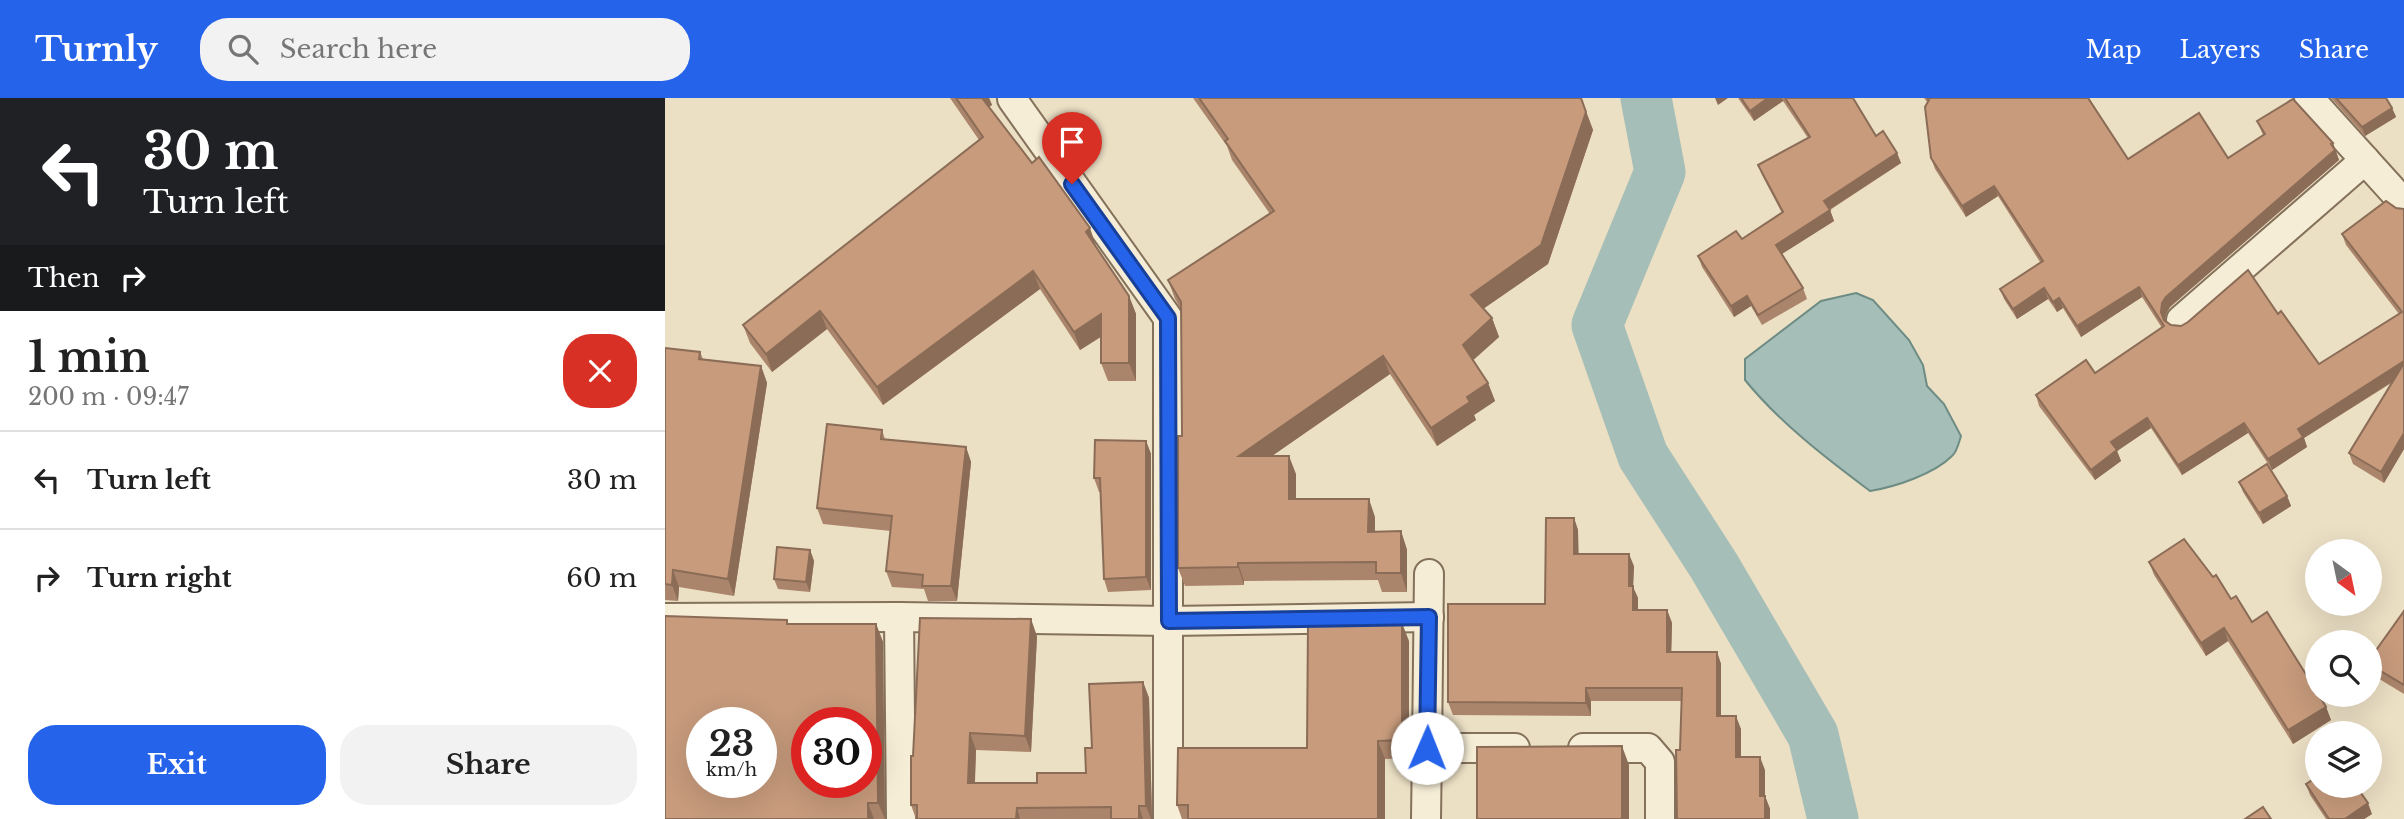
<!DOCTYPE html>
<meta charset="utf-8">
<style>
body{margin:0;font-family:"Libre Baskerville",serif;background:#f2f2f2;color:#222;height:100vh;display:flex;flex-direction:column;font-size:26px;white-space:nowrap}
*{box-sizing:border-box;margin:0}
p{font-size:23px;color:#767676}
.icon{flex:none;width:38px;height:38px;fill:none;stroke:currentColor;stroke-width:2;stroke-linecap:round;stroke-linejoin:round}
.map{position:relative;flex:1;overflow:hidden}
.drawer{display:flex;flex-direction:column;background:#fff;width:665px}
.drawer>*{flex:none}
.banner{background:#202124;color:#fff;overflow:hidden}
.needle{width:46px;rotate:147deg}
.buttons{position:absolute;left:1640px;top:441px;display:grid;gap:14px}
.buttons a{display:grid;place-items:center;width:77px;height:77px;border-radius:50%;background:#fff;box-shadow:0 7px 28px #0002;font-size:35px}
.speed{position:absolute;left:21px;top:609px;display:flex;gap:14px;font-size:35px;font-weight:700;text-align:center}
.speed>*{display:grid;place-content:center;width:91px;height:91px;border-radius:50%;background:#fff;box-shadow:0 7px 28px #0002;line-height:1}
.speed small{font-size:18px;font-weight:400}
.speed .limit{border:10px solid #d22;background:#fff;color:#111}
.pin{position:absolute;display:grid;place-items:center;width:60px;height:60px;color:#fff;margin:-72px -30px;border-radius:50% 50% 50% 0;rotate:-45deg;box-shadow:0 0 7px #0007}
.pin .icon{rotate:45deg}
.me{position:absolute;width:77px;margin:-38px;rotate:1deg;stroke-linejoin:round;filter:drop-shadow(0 0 5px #0008)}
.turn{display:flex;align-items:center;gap:24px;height:147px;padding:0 28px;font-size:32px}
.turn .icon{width:91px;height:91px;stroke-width:2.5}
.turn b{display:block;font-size:49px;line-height:60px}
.then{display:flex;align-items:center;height:66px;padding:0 28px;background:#0003;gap:14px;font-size:26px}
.round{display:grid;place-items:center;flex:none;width:74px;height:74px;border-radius:28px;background:#f2f2f2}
.summary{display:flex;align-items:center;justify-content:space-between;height:119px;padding:0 28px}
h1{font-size:42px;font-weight:700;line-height:52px}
.action{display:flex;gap:14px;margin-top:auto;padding:14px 28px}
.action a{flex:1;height:80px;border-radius:28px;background:#2563eb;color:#fff;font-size:28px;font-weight:700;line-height:80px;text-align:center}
.action a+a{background:#f2f2f2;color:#222}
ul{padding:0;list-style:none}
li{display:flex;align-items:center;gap:21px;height:98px;padding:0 28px;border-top:2px solid #e0e0e0}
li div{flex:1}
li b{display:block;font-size:26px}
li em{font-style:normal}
header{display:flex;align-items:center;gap:42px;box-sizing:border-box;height:98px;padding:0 35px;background:#2563eb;color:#fff}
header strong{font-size:33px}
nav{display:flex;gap:38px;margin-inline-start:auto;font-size:24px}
.search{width:490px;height:63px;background:#f2f2f2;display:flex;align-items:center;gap:18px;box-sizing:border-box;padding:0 24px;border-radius:28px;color:#767676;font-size:26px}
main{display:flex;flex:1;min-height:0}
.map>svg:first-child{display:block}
.water{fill:#a5beb7;stroke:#6d8c84;stroke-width:2}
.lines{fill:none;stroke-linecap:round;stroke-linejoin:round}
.river{stroke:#a5beb7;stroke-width:51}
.minor-casing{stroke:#84715b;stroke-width:32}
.minor{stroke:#f6edd6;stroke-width:28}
.wall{fill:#ab856b}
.shaded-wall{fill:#8b6c57}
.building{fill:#c79b7c;stroke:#8b6c57;stroke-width:2;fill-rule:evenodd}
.route-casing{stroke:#184099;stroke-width:18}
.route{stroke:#2563eb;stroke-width:12}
</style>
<header>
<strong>Turnly</strong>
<div class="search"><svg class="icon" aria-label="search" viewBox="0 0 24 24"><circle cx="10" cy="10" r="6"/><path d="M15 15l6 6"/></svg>Search here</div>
<nav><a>Map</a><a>Layers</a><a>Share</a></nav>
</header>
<main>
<section class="drawer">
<div class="banner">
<div class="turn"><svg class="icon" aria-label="left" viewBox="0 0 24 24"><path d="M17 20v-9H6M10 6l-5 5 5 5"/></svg><div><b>30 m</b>Turn left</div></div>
<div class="then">Then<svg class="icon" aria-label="right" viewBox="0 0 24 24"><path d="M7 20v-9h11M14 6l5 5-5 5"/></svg></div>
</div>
<div class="summary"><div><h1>1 min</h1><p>200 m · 09:47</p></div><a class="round" style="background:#d93025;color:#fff"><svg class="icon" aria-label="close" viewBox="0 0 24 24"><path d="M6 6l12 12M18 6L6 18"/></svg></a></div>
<ul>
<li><svg class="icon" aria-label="left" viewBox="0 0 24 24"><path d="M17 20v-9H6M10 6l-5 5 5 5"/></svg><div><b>Turn left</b></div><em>30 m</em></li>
<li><svg class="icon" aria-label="right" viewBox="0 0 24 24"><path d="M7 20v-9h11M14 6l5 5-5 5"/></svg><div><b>Turn right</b></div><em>60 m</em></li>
</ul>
<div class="action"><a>Exit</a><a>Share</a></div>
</section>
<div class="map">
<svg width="1739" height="721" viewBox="0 0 1739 721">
<rect width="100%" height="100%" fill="#ebdfc4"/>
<path class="water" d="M1191,195l17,7 36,40 14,25 4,21 17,18 17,32c-2,6 -4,16 -9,20 -18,18 -57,31 -82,35 -44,-33 -90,-68 -125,-111v-21l76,-58z"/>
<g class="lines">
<path class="river" d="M981,0l14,74 -63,153 46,131 71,110 99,169 20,84"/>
<g class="minor-casing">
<g id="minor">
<path d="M1644,0l95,105"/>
<path d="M347,1l156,219v501"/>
<path d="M1516,222l184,-160"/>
<path d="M234,519l2,202"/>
<path d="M0,520l234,-1 270,4 260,-4"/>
<path d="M762,650l2,-174"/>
<path d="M918,650h65l12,14v57"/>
<path d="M761,721l1,-71h88"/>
</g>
</g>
<use href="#minor" class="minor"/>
</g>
<g class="wall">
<path d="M285,0h39l3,7 -3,2 107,139 33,50 7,18v67h-28l-7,-18v-26l-21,13 -40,-61 -157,116 -56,-76 -55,43 -22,-29 -7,-18 236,-185z"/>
<path d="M528,0h388l12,32 -45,134 -65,45 9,9 7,19 -26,23 15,23 7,18 -21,14 2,5 -39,26 -47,-72 -118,82 24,18v25l79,18v15l26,-1 6,19v42h-25l-4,-12 -134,1v4l-59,1 -7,-18 4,-132 -1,-126 -6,-11 -7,-19 102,-66 -38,-54 -5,-14z"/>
<path d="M1073,0h115l23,38 21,17 4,10 -71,47 4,11 -52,33 21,34 4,11 -45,26 -11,-19 -17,11 -32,-50 -4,-11 44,-17 40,-26 -20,-38 -4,-10 50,-27 -25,-37 -29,20z"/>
<path d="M1259,0h165l39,61 100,-1 35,-23 -6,-14 76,22 6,17 -169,147 -4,7 -1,6 6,5 10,1 97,-12 41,50 80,-50 -53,-69 -4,-11 54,-26 8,1v240l-20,34 -31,-19 -4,-11 44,-71 -89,56 3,9 -35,23 -24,-37 -66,42 -31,-47 -34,23 4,10 -26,19 -56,-74 -3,-11 59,-22 67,-45 -20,-31 -61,40 -18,-29 -6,4 -9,-13 -31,20 -13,-20 -4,-10 40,-27 -42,-66 -32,21 -31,-48 -4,-11 -3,-55z"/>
<path d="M1666,0h55l6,10 4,9 -31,19z"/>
<path d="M0,250l35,4 3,7 58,7 6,17 -33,213 -55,-9 -1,14 -13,-1z"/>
<path d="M217,332l3,9 81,8 5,15 -14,139h-29l-4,-12 -32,-2 -6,-16 5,-40 -68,-7 -6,-16z"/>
<path d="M481,343l5,13v136l-43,2 -4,-13 -4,-87h-1l-5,-14z"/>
<path d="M1574,384l48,14 4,10 -28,18 -20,-32z"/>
<path d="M909,420l4,12v24l56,12 -1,21 5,11v12h29l5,13 -1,29h46l4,12v52l20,13v28l24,13v26l5,13v10h-93l5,-118h-91v15l-138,-1 -5,-13 97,-98z"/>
<path d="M145,452l4,11 -4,31 -32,-3 -4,-10z"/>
<path d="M1484,464l64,15 18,22 21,23 74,85 5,13 -38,24 -65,-103 -22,15 -52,-81z"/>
<path d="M1739,513v83l-33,-20 -2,-5v-9z"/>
<path d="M124,526h87l7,18 2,177h-220z"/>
<path d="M372,538l-6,116 -55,-2 -1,33h62l49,-10 6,-25 51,-66 6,16 3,121h-236l-5,-14 2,-49z"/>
<path d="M744,543v117l-24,1v60h-203l-5,-14 130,-57z"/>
<path d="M1641,686l66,30 -8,5h-38l-16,-24z"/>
</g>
<g class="shaded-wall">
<path d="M315,0h9l3,7 -8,5z"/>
<path d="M916,0l12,32 -45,134 -71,49 -6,-18z"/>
<path d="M1050,0h13l-10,7z"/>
<path d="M1103,0h14l1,3 -29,20 -4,-10z"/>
<path d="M1727,10l4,9 -31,19 -3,-9z"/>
<path d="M1668,45l6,17 -169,147 -4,7 -1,8 -4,-10 1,-9 4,-6z"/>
<path d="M1232,55l4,10 -74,48 -3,-10z"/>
<path d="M1329,88l4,10 -32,21 -4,-11z"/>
<path d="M1165,112l4,11 -54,34 -4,-10z"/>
<path d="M425,130l6,18 -4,3 -6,-17z"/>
<path d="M368,173l7,18 -157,116 -6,-18z"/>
<path d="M1474,189l3,10 -61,40 -4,-11z"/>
<path d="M1379,190l4,11 -31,20 -4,-10z"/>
<path d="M464,198l7,18v67l-7,-18z"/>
<path d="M1082,198l4,10 -17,11 -3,-11z"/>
<path d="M1394,200l4,10 -6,4 -4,-10z"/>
<path d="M155,213l7,18 -55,43 -6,-18z"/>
<path d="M436,216l7,18 -28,18 -6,-18z"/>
<path d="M827,220l7,19 -29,26 -7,-18z"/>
<path d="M718,258l7,18 -144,100 -7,-18z"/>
<path d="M1739,263v13l-100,64 3,9 -35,23 -4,-11 30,-30z"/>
<path d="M96,268l6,17 -33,213 -6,-17z"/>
<path d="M823,285l7,18 -21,14 2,5 -39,26 -6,-18 36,-31z"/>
<path d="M1482,320l4,10 -34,23 4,10 -26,19 -4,-10 20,-28z"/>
<path d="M1579,325l4,10 -66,42 -4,-10z"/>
<path d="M1739,335v16l-20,34 -3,-11z"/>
<path d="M481,343l5,13v136l-5,-13z"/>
<path d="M301,349l5,15 -14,139 -6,-15z"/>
<path d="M624,358l7,18v43l-7,-18z"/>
<path d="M1622,398l4,10 -28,18 -4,-11z"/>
<path d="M704,401l6,18v33l-7,-18z"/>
<path d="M909,420l4,12 1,36 -5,-12z"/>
<path d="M736,433l6,19v42l-6,-19z"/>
<path d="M145,452l4,11 -4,31 -4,-10z"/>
<path d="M964,456l5,12 -1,21 5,11v24l-5,-12 -4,-24z"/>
<path d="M573,465l6,18v4l-6,-18z"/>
<path d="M8,472l6,17 -1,14 -6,-16z"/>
<path d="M1002,512l5,13 -1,42 -4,-13z"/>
<path d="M366,521l6,17 -6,116 -6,-16z"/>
<path d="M737,525l7,18v117l-7,-18z"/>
<path d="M211,526l7,18 2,177 -7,-16z"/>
<path d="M1559,530l4,13 -22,15 -5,-13z"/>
<path d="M1052,554l4,12v65l-4,-13z"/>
<path d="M478,584l6,16 3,121h-1l-5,-13z"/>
<path d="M921,590l5,13v15l-5,-13z"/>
<path d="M1661,609l5,13 -38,24 -5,-14z"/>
<path d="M1071,618l5,13v41l-5,-13z"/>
<path d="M305,635l6,17 -2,50 -6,-17z"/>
<path d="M713,643l7,18v60h-7z"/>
<path d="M957,648l7,19v54h-7z"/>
<path d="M1095,659l5,13v39l-5,-13z"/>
<path d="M1100,698l5,13v10h-5z"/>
<path d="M203,705l6,16h-6z"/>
<path d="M1703,705l4,11 -8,5h-19z"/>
<path d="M474,708l4,13h-4z"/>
<path d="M352,710l3,11h-4z"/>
</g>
<g class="building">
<path d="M291,0h26l50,65 7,-6 51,71 -4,4 43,64v67h-28v-49l-27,18 -41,-61 -156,116 -57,-76 -54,43 -23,-29 240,-188z"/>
<path d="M534,0h382l5,14 -45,133 -70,50 21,23 -29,27 25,38 -21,14 3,5 -39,26 -48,-72 -144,100h50v43h80l-1,33 33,-1v42h-25v-11l-138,1v4l-60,1v-132h4l-1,-134 -13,-22 106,-69 -49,-70 3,-2z"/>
<path d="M1076,0h27l-18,13z"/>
<path d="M1120,0h68l23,38 7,-5 14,22 -73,48 6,9 -54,35 27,43 -45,27 -11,-19 -16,10 -33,-50 38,-25 6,8 41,-27 -25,-47 52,-28z"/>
<path d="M1262,0h161l40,61 71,-46 29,45 37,-24 -8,-13 36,-22 40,44 -2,1 4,6 -169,147 -4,6 -1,9 3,8 7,5 10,1 7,-4 60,-52 30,44 3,-3 38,53 83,-52 -60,-78 44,-33 10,7 8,1v152l-106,68 5,8 -35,22 -24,-36 -66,42 -31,-47 -36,24 6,8 -26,20 -55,-75 50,-35 9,13 69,-47 -25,-39 -62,39 -18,-28 -6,4 -9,-14 -31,21 -13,-20 43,-28 -49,-75 -32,20 -31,-48 -6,-51 4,-7z"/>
<path d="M1671,0h50l6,10 -30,19z"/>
<path d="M0,250l35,4 -1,7 62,7 -33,213 -55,-9 -1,15 -7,-1z"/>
<path d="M1739,265v70l-23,39 -32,-19z"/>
<path d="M162,326l55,6 -1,9 85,8 -15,139h-29l1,-11 -37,-4 6,-55 -75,-8z"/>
<path d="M430,342l51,1v136l-42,2 -4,-101h-6z"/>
<path d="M1602,366l20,32 -28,17 -20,-31z"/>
<path d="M881,420h28v36h55v32h4v24h34v42h50v64h19v41h24v39h5v23h-88l-1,-69h4l2,-62h-96v15l-138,-1v-98h97z"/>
<path d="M1519,441l29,38 3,-2 15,24 5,-3 16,26 15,-10 50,80v3h2l7,12 -38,23 -64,-102 -23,15 -52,-81z"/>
<path d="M112,449l33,3 -4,32 -32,-3z"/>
<path d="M1739,513v74l-35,-21v-4z"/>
<path d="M0,518l122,4v4h89l2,179h-10v16h-203zM37,625h59v59h-59zM142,625h59v59h-59z"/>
<path d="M255,520l111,1 -6,117 -55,-3 -2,50h69v-10h49l-1,-25h7l-3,-64 54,-2 3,124h-7v13h-28v-12l-94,1 -1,11h-99v-14h-6v-49h2z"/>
<path d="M643,525h94v117l-24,1v78h-190v-14h-11l1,-57h129z"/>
<path d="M957,648v73h-145v-72z"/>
<path d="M1652,679v9h39l12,17 -23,16h-16l-23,-35z"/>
<path d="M1598,709l8,12h-26z"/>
</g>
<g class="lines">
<g class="route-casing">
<path id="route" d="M407,86l96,134 1,303 260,-4 -2,131"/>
</g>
<use href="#route" class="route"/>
</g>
</svg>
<div class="buttons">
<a><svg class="needle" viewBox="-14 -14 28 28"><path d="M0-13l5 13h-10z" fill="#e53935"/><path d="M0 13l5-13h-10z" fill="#767676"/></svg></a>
<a><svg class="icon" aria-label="search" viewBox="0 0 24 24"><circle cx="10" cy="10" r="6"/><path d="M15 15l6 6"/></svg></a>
<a><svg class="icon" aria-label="layers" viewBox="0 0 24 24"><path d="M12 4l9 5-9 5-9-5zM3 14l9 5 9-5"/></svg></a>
</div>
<div class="speed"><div>23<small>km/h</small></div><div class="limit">30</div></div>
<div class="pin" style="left:407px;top:86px;background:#d93025"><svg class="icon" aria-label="arrive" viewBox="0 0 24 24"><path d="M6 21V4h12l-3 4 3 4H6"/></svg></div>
<svg class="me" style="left:762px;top:650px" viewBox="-20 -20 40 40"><circle r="19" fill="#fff"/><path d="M0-13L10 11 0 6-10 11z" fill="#2563eb"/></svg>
</div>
</main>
